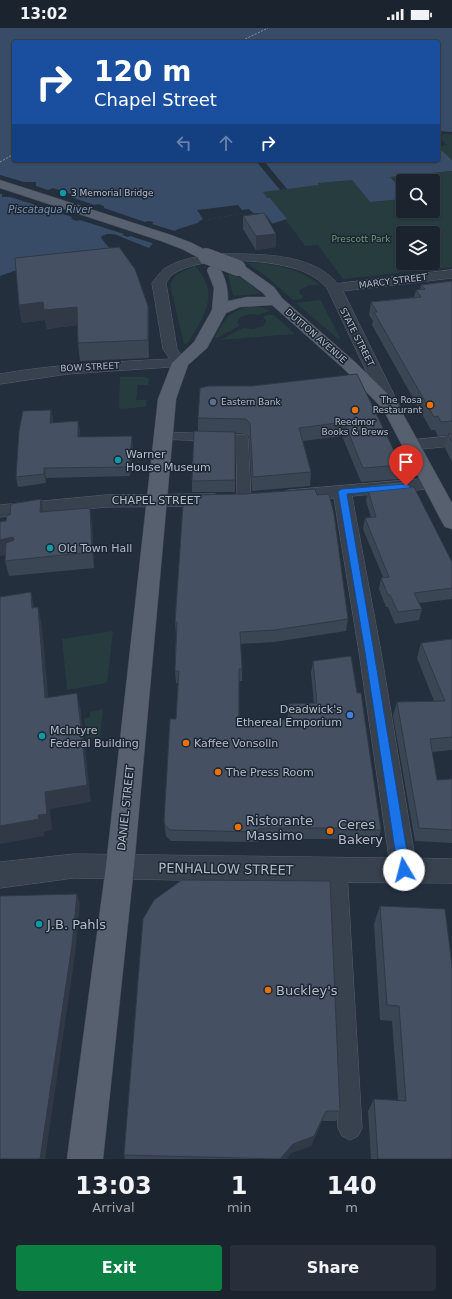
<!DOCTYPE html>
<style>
body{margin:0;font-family:"DejaVu Sans",sans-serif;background:#282f3a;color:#f1f3f6;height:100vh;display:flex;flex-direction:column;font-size:15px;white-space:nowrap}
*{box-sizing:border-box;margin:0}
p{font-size:13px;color:#a0a4aa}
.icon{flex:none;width:22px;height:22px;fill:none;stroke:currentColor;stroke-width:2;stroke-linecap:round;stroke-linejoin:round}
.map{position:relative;height:1131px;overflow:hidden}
.drawer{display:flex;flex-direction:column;background:#1b232e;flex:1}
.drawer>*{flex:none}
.hud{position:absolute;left:12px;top:12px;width:428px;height:122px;border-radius:4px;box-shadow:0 1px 3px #0004,0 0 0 1px #39404a;background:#1a4fa0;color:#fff;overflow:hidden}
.tools{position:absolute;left:396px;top:146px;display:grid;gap:8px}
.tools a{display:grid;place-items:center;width:44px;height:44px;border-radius:4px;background:#1b232e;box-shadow:0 1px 3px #0004,0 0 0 1px #39404a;font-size:20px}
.pin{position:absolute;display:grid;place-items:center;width:34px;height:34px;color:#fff;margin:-41px -17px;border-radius:50% 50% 50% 0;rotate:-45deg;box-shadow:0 0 4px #0007}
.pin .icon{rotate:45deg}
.me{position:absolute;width:44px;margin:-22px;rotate:352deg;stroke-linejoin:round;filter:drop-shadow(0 0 3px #0008)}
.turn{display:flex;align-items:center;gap:14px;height:84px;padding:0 16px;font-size:18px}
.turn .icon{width:52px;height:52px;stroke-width:2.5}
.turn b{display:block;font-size:28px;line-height:34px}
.lanes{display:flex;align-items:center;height:38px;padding:0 16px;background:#0003;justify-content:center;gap:20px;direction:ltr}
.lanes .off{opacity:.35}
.eta{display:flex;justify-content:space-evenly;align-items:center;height:68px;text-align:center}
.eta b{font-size:24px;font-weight:600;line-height:28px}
.action{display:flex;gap:8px;margin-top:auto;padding:8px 16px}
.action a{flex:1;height:46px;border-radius:4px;background:#0b8043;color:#fff;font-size:16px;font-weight:600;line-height:46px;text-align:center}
.action a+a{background:#282f3a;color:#f1f3f6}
.status{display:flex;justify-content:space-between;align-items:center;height:28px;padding:0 20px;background:#1b232e;direction:ltr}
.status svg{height:11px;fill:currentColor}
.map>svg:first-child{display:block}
.green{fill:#263c3f;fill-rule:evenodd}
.water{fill:#394c67}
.pier{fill:#242f3e}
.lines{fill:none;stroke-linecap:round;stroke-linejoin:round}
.ferry{stroke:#7c92b1;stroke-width:1;stroke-dasharray:2 1.5;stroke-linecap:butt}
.pedestrian-casing{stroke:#565f6c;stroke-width:1}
.minor-casing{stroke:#565f6c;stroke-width:1}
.tertiary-casing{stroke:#565f6c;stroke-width:1}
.primary-casing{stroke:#414a57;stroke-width:1}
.pedestrian{fill:#38414e;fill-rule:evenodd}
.minor{fill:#38414e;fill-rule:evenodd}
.tertiary{fill:#38414e;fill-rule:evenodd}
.primary{fill:#56606e;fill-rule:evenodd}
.primary-bridge-casing{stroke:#414a57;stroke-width:16;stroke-linecap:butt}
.primary-bridge{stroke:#56606e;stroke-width:16}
.wall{fill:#3b4654}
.shaded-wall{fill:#303945}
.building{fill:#455162;stroke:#303945}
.route{fill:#1a73e8;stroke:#114b97}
.culture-dot{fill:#0f9aa8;stroke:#1d2633;stroke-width:1.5}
.service-dot{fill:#5c6f8a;stroke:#1d2633;stroke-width:1.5}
.food-dot{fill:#e8710a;stroke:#1d2633;stroke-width:1.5}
.shop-dot{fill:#3f7fe0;stroke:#1d2633;stroke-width:1.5}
.labels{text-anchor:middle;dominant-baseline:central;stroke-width:3;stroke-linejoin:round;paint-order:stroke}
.far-poi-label{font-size:9px;fill:#b4bcc9;stroke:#1d2633;text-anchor:start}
.far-park-label{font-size:9px;fill:#6b9a76;stroke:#1d2633}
.far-street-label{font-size:9px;fill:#b4bcc9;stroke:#1d2633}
.far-water-label{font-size:10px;font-style:italic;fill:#7c92b1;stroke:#1d2633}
.poi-label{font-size:11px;fill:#b4bcc9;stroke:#1d2633;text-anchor:start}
.street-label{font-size:11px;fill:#b4bcc9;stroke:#1d2633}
.near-poi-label{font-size:13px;fill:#b4bcc9;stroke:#1d2633;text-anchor:start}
.near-street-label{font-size:13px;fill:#b4bcc9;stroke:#1d2633}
</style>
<div class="status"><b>13:02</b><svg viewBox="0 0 49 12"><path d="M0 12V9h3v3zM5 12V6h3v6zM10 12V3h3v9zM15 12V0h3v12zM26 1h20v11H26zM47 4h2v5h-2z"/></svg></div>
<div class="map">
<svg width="452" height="1131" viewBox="0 0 452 1131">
<rect width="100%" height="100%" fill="#242f3e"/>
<g class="green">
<path d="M449,106l3,1v25l-14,-13 9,-2 -9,-8v-2z"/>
<path d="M452,143v96l-109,12 -25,-34 -13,1 -35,-48h-3l-5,-6 57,-7 -1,-2 34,-3 18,22 33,-3v12h30v-30h-30v10l-14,-14zM403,205h30v30h-30z"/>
<path d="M247,235c29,0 48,5 72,21l-2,1h-8l-10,5 1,4 4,2 -3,3 -8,1 -26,-23z"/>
<path d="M195,238c26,28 9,50 -7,77l-4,1 -14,-60 7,-10z"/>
<path d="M228,245c8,0 28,15 33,21l-28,2z"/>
<path d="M319,272l2,1 19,37 -2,1 -42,-36z"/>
<path d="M255,278l16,4 -12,5 -9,-1 -10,3 -3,5 2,4 -22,12 -2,-1c10,-19 16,-28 40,-31z"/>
<path d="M267,287h7l21,19 -75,6 23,-12 10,1 10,-3 3,-5 -3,-4z"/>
<path d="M120,349h25l4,2 -1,6h-10l-2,15h11l-1,7 -27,2z"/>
<path d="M113,603l-6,52 -40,7 -5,-51z"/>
<path d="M103,681l-3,27 -14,3 -2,-21 6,-1v-5z"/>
</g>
<path class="water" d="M0,0h452v104l-14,-1v-89h-424v118h424v-13l14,13v11l-62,6 13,14v8l-33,3 -18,-22 -34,3 1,2 -56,7 4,6h3l17,21 -29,9 -14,-15 -37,7 -29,9 -24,13 -5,6 -37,7 -8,-7 -63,13 -41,15z"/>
<g class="pier">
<path d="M263,132l24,29 -7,1 -24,-29z"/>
<path d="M0,147l24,7h12v4l12,4 5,-2 21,7 -3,2 23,8 4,-1 6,2v2l41,14 3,-1 6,1 -2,2 26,8 -23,12 -25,-8 -2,1 -6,-2 2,-1 -44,-14 -3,1 -6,-2 1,-2 -25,-8 -2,1 -8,-2 2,-2 -29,-9h-8v-3h-2z"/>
<path d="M238,177l4,5 7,-1 4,4h6l2,3 5,-1 8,11 -9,3 -7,-1 -14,-15 -37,7v2l-9,3 3,-2 -3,-1 5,-3 -6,-9z"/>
<path d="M107,206h7l35,14v1l-33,7 -15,-18 1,-2z"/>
</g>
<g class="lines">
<g class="ferry">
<path d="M239,14l29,-14"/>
<path d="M0,134l14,-8"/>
</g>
<g class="pedestrian-casing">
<g id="pedestrian">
<path d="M163,404l83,3 2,3 3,61 -2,3 -5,1 -5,-1 -2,-3 -1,-57 -77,-3 -2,-3 2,-3z"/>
<path d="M337,834l7,2 3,7 15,257 -4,8 -8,4 -8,-4 -4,-8 -11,-257 3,-7z"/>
</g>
</g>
<g class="minor-casing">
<g id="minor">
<path d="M224,226c38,0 93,-1 117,34l-2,3h-10c-8,-11 -20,-18 -32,-22 -32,-10 -95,-14 -124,5 -3,2 -5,6 -7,9l11,66 10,14 -2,3 -117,8 -68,10v-10c56,-10 113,-12 170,-15l-7,-10 -11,-66c4,-5 8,-11 12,-14 17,-12 40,-13 60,-15z"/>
<path d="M452,408v10l-41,4 -6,-1 -2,-4 2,-4 6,-1z"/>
<path d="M432,450l6,2 3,4 -3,4 -86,8 29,156 34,206 37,1v24l-165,-1 -213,-4 -74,10v-26l74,-8 315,4 -30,-206 -25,-154 -45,4 -6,-2 -3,-4 3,-4 6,-2z"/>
<path d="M215,466l6,2 3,4 -3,4 -6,2 -109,1 -106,10v-12l106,-10z"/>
</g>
</g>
<g class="tertiary-casing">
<path id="tertiary" d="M452,242v8l-109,13 57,116 -3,4 -6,1 -6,-1 -58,-123 2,-3 5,-1z"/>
</g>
<g class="primary-casing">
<g id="primary">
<path d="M0,152l171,55 21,8 19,10 2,3 -2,3 -5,1 -5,-1 -19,-10 -21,-8 -161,-53z"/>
<path d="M238,236l5,1 31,22 8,11 73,64 42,41 55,100v26l-7,-2 -3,-5 -59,-113 -40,-41 -71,-63 -32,2 -14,6 -19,35 -19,17 -12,34 -42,467 -31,293h-36l39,-293 52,-467 14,-36 22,-21 18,-32 2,-22 -7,-18 2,-3 5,-1 5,1c7,11 9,22 9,34l19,-4h19l-3,-4 -30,-22 -2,-3 2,-3z"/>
</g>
</g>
<use href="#pedestrian" class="pedestrian"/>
<use href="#minor" class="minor"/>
<use href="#tertiary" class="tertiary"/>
<use href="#primary" class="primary"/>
<g class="primary-bridge-casing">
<path id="primary-bridge" d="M206,228l32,12"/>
</g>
<use href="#primary-bridge" class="primary-bridge"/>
</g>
<g class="wall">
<path d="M243,188l33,18v13l-20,3 -13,-21z"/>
<path d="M452,253v181l-7,-14 3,-13 -10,1 -3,-6h-4l-59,-105 1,-4 -4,-6 2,-13 43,-5 2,-7h4l1,-5z"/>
<path d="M19,277l129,1 1,18v34l-69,3 -2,-18 -1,-18 -30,4 -2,-9 -23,3z"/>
<path d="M357,346l44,91 -2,14 -38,3 -19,-46 -39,5 8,31 -1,14 -58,5 -3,-54 -3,-3 -11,-1v59h-43v-11l6,-50v-13l54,-32z"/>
<path d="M51,382l2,9 -1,3 28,8v7l53,8 -3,31 -84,2v5l-28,4 -2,-10z"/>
<path d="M369,457l41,2 42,75v37l-33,4 3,6 -3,11 -24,4 -7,-17h-2l-7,-18 2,-11 2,-1 -20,-48 2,-11 6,-1 -5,-16z"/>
<path d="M41,471l3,13 48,11 2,45 -85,8 -4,-15v-6l-5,1 6,-35 4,-6z"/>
<path d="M348,591l-2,12 -72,11 -34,2 2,25v12h-3v38l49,1v-5l1,-11 25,-1 -3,-30 2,-12 68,169 -3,11h-30v-2h-90v3l-87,-1 -5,-5 -2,-15 12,-102 2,-36h-2l-1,-12 1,-37 -1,-12z"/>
<path d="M452,611v111l-20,2 5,28 15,-1v64l-37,-2 -22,-125 4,-14 37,-1 -17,-43 4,-15z"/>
<path d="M380,878l72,253h-81l-3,-48 6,-12 24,1 -6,-79 -12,-1 -6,-96z"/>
<path d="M143,891l197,192 -4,10h-14l-11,25 -20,7 -5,6h-161l-1,-4z"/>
</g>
<g class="shaded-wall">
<path d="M276,206v13l-20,3v-14z"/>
<path d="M43,274l34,5 2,18 -32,4 -2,-9 -23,3 -3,-18z"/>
<path d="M148,278l1,18v34l-1,-18z"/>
<path d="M51,382l2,9 -2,13 -1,-9z"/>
<path d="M78,393l2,9v16l-2,-9z"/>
<path d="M132,408l1,9 -3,31 -1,-9z"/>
<path d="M44,440l2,10v5l-2,-9z"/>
<path d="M41,471l3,15 -4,-2z"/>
<path d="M90,480l2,15 2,45 -2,-16z"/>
<path d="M13,509l4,16 -17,3v-16z"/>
<path d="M31,564l4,19 -3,-3z"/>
<path d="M38,579l4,19 8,90 -5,-18z"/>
<path d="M77,665l4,18 10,91 -41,7 2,21 -8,2v4l-44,8v-18l38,-11 7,-23z"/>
<path d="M77,866l3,10 -5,51 -30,204h-5z"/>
<path d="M326,1083l-4,10 -11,25 -20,7 -5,6h-6l13,-15z"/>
</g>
<g class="building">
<path d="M264,185l12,21 -20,2 -13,-20z"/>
<path d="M119,219l16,22 13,37v34l-70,3 -1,-36 -33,3 -1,-8 -24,3 -4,-47z"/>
<path d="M452,253v140l-11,1 -3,-6 -4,1 -60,-105h3l-6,-10 50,-5 -5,-7 9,-1 -4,-4z"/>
<path d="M357,346l44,91 -38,3 -19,-46 -45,6 12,44 -58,5 -3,-54 -4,-4 -48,-1 2,-30 9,-2h43z"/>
<path d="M51,382l-1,13 28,-2v16l54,-1 -3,31 -85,1v6l-28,3 3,-46 4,-20z"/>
<path d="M194,403l41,1v48l-43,1z"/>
<path d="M448,406h4v8z"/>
<path d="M407,453l3,6h4l38,75v26l-38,5 8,16 -24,3 -8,-17h-2l-7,-17 8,-1 -24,-59 11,-1 -8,-27h3l-2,-5z"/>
<path d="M315,461l2,6 12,-1 5,20 14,105 -73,11 -35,2 2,37h-3v50l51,1 -1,-16 28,-1 -4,-42 38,-5 6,37h4l20,137h-31v-2h-82l-10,1v3l-88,-2 -5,-5 -1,-4 6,-102h6l3,-48h-4l2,-49h-2l8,-117 7,-6 1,-4 53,-1z"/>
<path d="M41,471l-1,13 50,-4 2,44 -87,9 1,-18 8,-3 -1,-3 -13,3v-18l6,-1 1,-6h3l1,-11z"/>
<path d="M31,564l1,16 6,-1 7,91 32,-5 10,92 -42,7 2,22 -9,1 1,4 -39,7v-229z"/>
<path d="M452,611v98l-22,2 7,41 15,-1v51l-33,-2 -22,-126 48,-1 -24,-58z"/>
<path d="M182,852l148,1 10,230h-14l-12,25 -21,8 -13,15 -156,-4 19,-236 11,-19z"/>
<path d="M77,866l-5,51 -32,214h-40v-263z"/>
<path d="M380,878l65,3 7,57v193h-74l-4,-60 32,2 -7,-95 -12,-1z"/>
</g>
<path class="route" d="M406,456l4,2 -1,2 -62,6 27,158 36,218 -2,4 -4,2 -5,-2 -1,-4 -33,-218 -27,-161 4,-2z"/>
<g class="culture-dot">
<circle cx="63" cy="165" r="4"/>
<circle cx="118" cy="432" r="4"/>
<circle cx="50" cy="520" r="4"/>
<circle cx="42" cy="708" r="4"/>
<circle cx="39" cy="896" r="4"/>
</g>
<circle class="service-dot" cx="213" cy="374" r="4"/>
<g class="food-dot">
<circle cx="430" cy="377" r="4"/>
<circle cx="355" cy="382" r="4"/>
<circle cx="186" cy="715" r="4"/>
<circle cx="218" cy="744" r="4"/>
<circle cx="238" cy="799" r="4"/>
<circle cx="330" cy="803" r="4"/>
<circle cx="268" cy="962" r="4"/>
</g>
<circle class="shop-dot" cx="350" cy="687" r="4"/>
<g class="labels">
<g class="far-poi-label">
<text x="71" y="165">3 Memorial Bridge</text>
<text x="422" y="372" text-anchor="end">The Rosa<tspan x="422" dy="10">Restaurant</tspan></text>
<text x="221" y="374">Eastern Bank</text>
<text x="355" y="394" text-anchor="middle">Reedmor<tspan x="355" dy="10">Books &amp; Brews</tspan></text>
</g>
<g class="far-park-label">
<text x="361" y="211">Prescott Park</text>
</g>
<g class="far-street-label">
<text transform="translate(393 253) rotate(-7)">MARCY STREET</text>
<text transform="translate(316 308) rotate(41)">DUTTON AVENUE</text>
<text transform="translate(357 309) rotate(63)">STATE STREET</text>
<text transform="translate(90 339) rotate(-3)">BOW STREET</text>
</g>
<g class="far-water-label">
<text x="50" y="181">Piscataqua River</text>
</g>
<g class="poi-label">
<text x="126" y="426">Warner<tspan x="126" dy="13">House Museum</tspan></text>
<text x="58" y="520">Old Town Hall</text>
<text x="342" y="681" text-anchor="end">Deadwick's<tspan x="342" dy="13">Ethereal Emporium</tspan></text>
<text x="50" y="702">McIntyre<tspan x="50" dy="13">Federal Building</tspan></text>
<text x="194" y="715">Kaffee Vonsolln</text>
<text x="226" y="744">The Press Room</text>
</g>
<g class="street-label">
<text x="156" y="472">CHAPEL STREET</text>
<text transform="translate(126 780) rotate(-84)">DANIEL STREET</text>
</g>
<g class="near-poi-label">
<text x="246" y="792">Ristorante<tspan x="246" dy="15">Massimo</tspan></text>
<text x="338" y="796">Ceres<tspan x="338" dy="15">Bakery</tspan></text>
<text x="47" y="896">J.B. Pahls</text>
<text x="276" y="962">Buckley's</text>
</g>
<g class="near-street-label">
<text transform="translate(226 841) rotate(1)">PENHALLOW STREET</text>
</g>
</g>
</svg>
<div class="tools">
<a><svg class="icon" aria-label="search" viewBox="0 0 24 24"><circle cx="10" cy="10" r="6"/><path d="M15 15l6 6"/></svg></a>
<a><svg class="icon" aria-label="layers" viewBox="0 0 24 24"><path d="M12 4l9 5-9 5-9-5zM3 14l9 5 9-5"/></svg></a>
</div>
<div class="pin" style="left:406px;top:458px;background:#d93025"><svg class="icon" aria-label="arrive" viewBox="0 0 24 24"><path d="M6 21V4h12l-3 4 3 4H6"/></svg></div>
<svg class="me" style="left:404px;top:842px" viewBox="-20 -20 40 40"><circle r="19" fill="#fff"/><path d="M0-13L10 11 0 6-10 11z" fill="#1a73e8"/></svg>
<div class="hud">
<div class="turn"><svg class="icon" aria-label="right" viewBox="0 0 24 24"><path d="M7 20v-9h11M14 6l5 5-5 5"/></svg><div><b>120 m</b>Chapel Street</div></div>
<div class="lanes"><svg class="icon off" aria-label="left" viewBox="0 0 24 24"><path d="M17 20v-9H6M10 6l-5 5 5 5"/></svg><svg class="icon off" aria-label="ahead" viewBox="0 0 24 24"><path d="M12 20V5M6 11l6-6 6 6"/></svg><svg class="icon" aria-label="right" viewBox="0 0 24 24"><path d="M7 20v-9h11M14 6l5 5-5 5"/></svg></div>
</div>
</div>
<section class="drawer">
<div class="eta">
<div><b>13:03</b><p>Arrival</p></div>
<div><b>1</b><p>min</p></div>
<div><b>140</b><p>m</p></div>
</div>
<div class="action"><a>Exit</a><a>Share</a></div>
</section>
